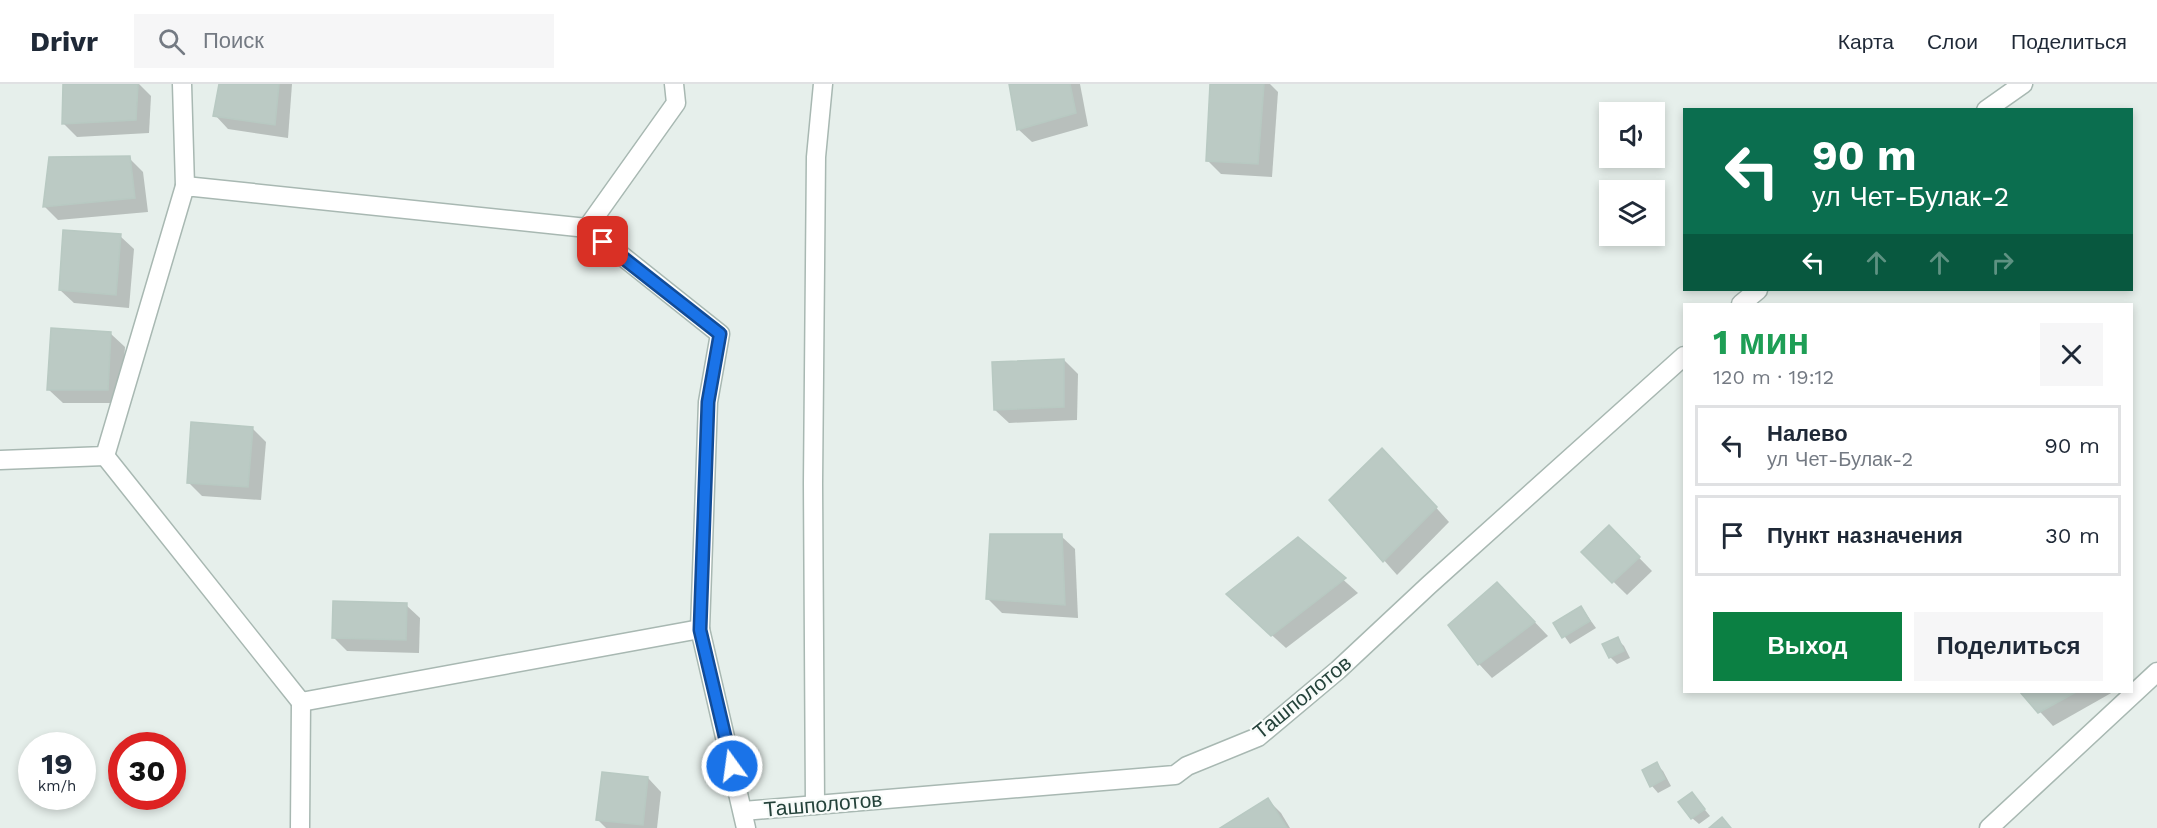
<!DOCTYPE html>
<html lang="ru">
<meta charset="utf-8">
<style>
body{margin:0;font-family:"Work Sans",sans-serif;background:#f6f6f7;color:#1f2937;height:100vh;display:flex;flex-direction:column;font-size:22px;white-space:nowrap}
*{box-sizing:border-box;margin:0}
p{font-size:20px;color:#747a83}
.icon{flex:none;width:33px;height:33px;fill:none;stroke:currentColor;stroke-width:2;stroke-linecap:round;stroke-linejoin:round}
.map{position:relative;flex:1;overflow:hidden}
.sheet{position:absolute;left:1683px;top:219px;width:450px;height:390px;display:flex;flex-direction:column;background:#fff;border-radius:0px;box-shadow:0 3px 9px #0003}
.sheet>*{flex:none}
.top-card{position:absolute;left:1683px;top:24px;width:450px;height:183px;border-radius:0px;box-shadow:0 3px 9px #0003;background:#0b6e4f;color:#fff;overflow:hidden}
.controls{position:absolute;left:1599px;top:18px;display:grid;gap:12px}
.controls a{display:grid;place-items:center;width:66px;height:66px;border-radius:0px;background:#fff;box-shadow:0 3px 9px #0003;font-size:30px}
.speed{position:absolute;left:18px;top:648px;display:flex;gap:12px;font-size:30px;font-weight:700;text-align:center}
.speed>*{display:grid;place-content:center;width:78px;height:78px;border-radius:50%;background:#fff;box-shadow:0 3px 9px #0003;line-height:1}
.speed small{font-size:15px;font-weight:400}
.speed .limit{border:9px solid #d22;background:#fff;color:#111}
.pin{position:absolute;display:grid;place-items:center;width:51px;height:51px;color:#fff;margin:-26px;border-radius:12px;box-shadow:0 3px 9px #0006}
.me{position:absolute;width:66px;margin:-33px;rotate:346deg;stroke-linejoin:round;filter:drop-shadow(0 0 4px #0008)}
.turn{display:flex;align-items:center;gap:21px;height:126px;padding:0 30px;font-size:27px}
.turn .icon{width:78px;height:78px;stroke-width:2.5}
.turn b{display:block;font-size:42px;line-height:51px}
.lanes{display:flex;align-items:center;height:57px;padding:0 30px;background:#0003;justify-content:center;gap:30px;direction:ltr}
.lanes .off{opacity:.35}
.round{display:grid;place-items:center;flex:none;width:63px;height:63px;border-radius:0px;background:#f6f6f7}
.headline{display:flex;align-items:center;justify-content:space-between;height:102px;padding:0 30px}
h1{font-size:36px;font-weight:700;line-height:45px;color:#1e9e55}
.cta{display:flex;gap:12px;margin-top:auto;padding:12px 30px}
.cta a{flex:1;height:69px;border-radius:0px;background:#0b8043;color:#fff;font-size:24px;font-weight:700;line-height:69px;text-align:center}
.cta a+a{background:#f6f6f7;color:#1f2937}
ul{padding:0;list-style:none}
li{display:flex;align-items:center;gap:18px;height:81px;margin:0 12px 9px;padding:0 18px;border:3px solid #e0e1e3;border-radius:0px}
li div{flex:1}
li b{display:block;font-size:22px}
li em{font-style:normal}
header{display:flex;align-items:center;gap:36px;box-sizing:border-box;height:84px;padding:0 30px;background:#fff;border-bottom:2px solid #e0e1e3}
header strong{font-size:28px}
nav{display:flex;gap:33px;margin-inline-start:auto;font-size:21px}
.search{width:420px;height:54px;background:#f6f6f7;display:flex;align-items:center;gap:15px;box-sizing:border-box;padding:0 21px;border-radius:0px;color:#747a83;font-size:22px}
.map>svg:first-child{display:block}
.shadow{fill:#0003}
.building{fill:#bbcac4;stroke:#b8c9c2;stroke-width:1.5}
.lines{fill:none;stroke-linecap:round;stroke-linejoin:round}
.minor-casing{stroke:#a8b8b2;stroke-width:21}
.minor{stroke:#fff;stroke-width:18}
.route-casing{stroke:#114b97;stroke-width:15}
.route{stroke:#1a73e8;stroke-width:10}
.labels{text-anchor:middle;dominant-baseline:central;stroke-width:4.5;stroke-linejoin:round;paint-order:stroke}
.street-label{font-size:21px;fill:#24423a;stroke:#f7fbf9}
</style>
<header>
<strong>Drivr</strong>
<div class="search"><svg class="icon" aria-label="search" viewBox="0 0 24 24"><circle cx="10" cy="10" r="6"/><path d="M15 15l6 6"/></svg>Поиск</div>
<nav><a>Карта</a><a>Слои</a><a>Поделиться</a></nav>
</header>
<div class="map">
<svg width="2157" height="744" viewBox="0 0 2157 744">
<rect width="100%" height="100%" fill="#e6efeb"/>
<g class="shadow">
<path d="M65,0h74l12,12 -2,37 -72,4 -14,-14z"/>
<path d="M221,0h71l-4,54 -60,-9 -13,-14z"/>
<path d="M1011,0h69l8,42 -56,16 -14,-13z"/>
<path d="M1211,0h59l8,8 -6,85 -51,-3 -14,-14z"/>
<path d="M50,74h79l14,14 5,40 -90,8 -13,-13z"/>
<path d="M120,152l14,13 -5,59 -55,-5 -14,-13z"/>
<path d="M111,250l14,13 -4,56h-58l-14,-13z"/>
<path d="M1064,276l14,14 -1,46 -68,3 -14,-13z"/>
<path d="M252,344l14,14 -5,58 -59,-4 -14,-14z"/>
<path d="M1396,379l53,59 -52,53 -66,-75z"/>
<path d="M1609,443l43,44 -25,24 -44,-43z"/>
<path d="M1061,452l14,13 3,69 -76,-5 -14,-14z"/>
<path d="M1298,455l60,54 -72,55 -45,-41z"/>
<path d="M1511,513l37,39 -56,42 -13,-14z"/>
<path d="M406,521l14,13 -1,35 -72,-2 -14,-14z"/>
<path d="M1581,523l15,21 -26,16 -15,-21z"/>
<path d="M1617,555l7,7 6,12 -13,6 -7,-7z"/>
<path d="M2022,608h91l-60,34z"/>
<path d="M1656,680l7,7 8,15 -13,7 -6,-7z"/>
<path d="M648,694l13,14 -4,36h-51l-8,-8z"/>
<path d="M1692,710l18,22 -11,8 -7,-6z"/>
<path d="M1268,716l13,13 9,15h-68z"/>
</g>
<g class="building">
<path d="M63,0h75l-2,36 -74,4z"/>
<path d="M219,0h60l-4,41 -62,-9z"/>
<path d="M1009,0h61l6,29 -59,17z"/>
<path d="M1210,0h54l-6,80 -52,-3z"/>
<path d="M130,72l5,42 -92,9 6,-50z"/>
<path d="M63,146l58,4 -5,61 -57,-5z"/>
<path d="M51,244l60,4 -3,58h-61z"/>
<path d="M1064,275v48l-70,3 -2,-48z"/>
<path d="M191,338l62,5 -5,60 -61,-4z"/>
<path d="M1382,364l55,59 -54,55 -54,-62z"/>
<path d="M1609,441l31,32 -28,26 -31,-31z"/>
<path d="M990,450h72l3,71 -79,-6z"/>
<path d="M1298,453l48,41 -75,58 -45,-42z"/>
<path d="M1497,498l38,40 -57,43 -30,-40z"/>
<path d="M333,517l74,2 -1,37 -74,-2z"/>
<path d="M1581,522l9,15 -28,17 -9,-15z"/>
<path d="M1618,553l6,14 -15,7 -7,-14z"/>
<path d="M2020,608h56l-38,21z"/>
<path d="M1657,678l8,17 -15,8 -8,-17z"/>
<path d="M602,688l46,5 -5,48 -47,-5z"/>
<path d="M1692,708l13,17 -14,10 -13,-17z"/>
<path d="M1268,714l19,30h-67z"/>
<path d="M1722,733l9,11h-22z"/>
</g>
<g class="lines">
<g class="minor-casing">
<g id="minor">
<path d="M182,0l3,102"/>
<path d="M1986,26l37,-26"/>
<path d="M587,144l133,106 -12,68 -8,227 46,199"/>
<path d="M1741,220l17,-14"/>
<path d="M105,372l196,246 399,-73"/>
<path d="M0,376l105,-4 80,-270 402,42 89,-125 -2,-19"/>
<path d="M815,721l-2,-322 3,-326 7,-73"/>
<path d="M743,727l432,-36 12,-9 71,-29 80,-67 91,-85 255,-229"/>
<path d="M300,744l1,-126"/>
<path d="M1989,744l168,-156"/>
</g>
</g>
<use href="#minor" class="minor"/>
</g>
<g class="lines">
<g class="route-casing">
<path id="route" d="M603,158l117,92 -12,68 -8,228 32,136"/>
</g>
<use href="#route" class="route"/>
</g>
<g class="labels">
<g class="street-label">
<text transform="translate(1302 613) rotate(-39)">Ташполотов</text>
<text transform="translate(823 720) rotate(-5)">Ташполотов</text>
</g>
</g>
</svg>
<div class="controls">
<a><svg class="icon" aria-label="sound" viewBox="0 0 24 24"><path d="M4 9h4l5-4v14l-5-4H4zM17 9q2 3 0 6"/></svg></a>
<a><svg class="icon" aria-label="layers" viewBox="0 0 24 24"><path d="M12 4l9 5-9 5-9-5zM3 14l9 5 9-5"/></svg></a>
</div>
<div class="speed"><div>19<small>km/h</small></div><div class="limit">30</div></div>
<div class="pin" style="left:603px;top:158px;background:#d93025"><svg class="icon" aria-label="arrive" viewBox="0 0 24 24"><path d="M6 21V4h12l-3 4 3 4H6"/></svg></div>
<svg class="me" style="left:732px;top:682px" viewBox="-20 -20 40 40"><circle r="17" fill="#1a73e8" stroke="#fff" stroke-width="3"/><path d="M0-11L8 9 0 5-8 9z" fill="#fff"/></svg>
<div class="top-card">
<div class="turn"><svg class="icon" aria-label="left" viewBox="0 0 24 24"><path d="M17 20v-9H6M10 6l-5 5 5 5"/></svg><div><b>90 m</b>ул Чет-Булак-2</div></div>
<div class="lanes"><svg class="icon" aria-label="left" viewBox="0 0 24 24"><path d="M17 20v-9H6M10 6l-5 5 5 5"/></svg><svg class="icon off" aria-label="ahead" viewBox="0 0 24 24"><path d="M12 20V5M6 11l6-6 6 6"/></svg><svg class="icon off" aria-label="ahead" viewBox="0 0 24 24"><path d="M12 20V5M6 11l6-6 6 6"/></svg><svg class="icon off" aria-label="right" viewBox="0 0 24 24"><path d="M7 20v-9h11M14 6l5 5-5 5"/></svg></div>
</div>
<section class="sheet">
<div class="headline"><div><h1>1 мин</h1><p>120 m · 19:12</p></div><a class="round"><svg class="icon" aria-label="close" viewBox="0 0 24 24"><path d="M6 6l12 12M18 6L6 18"/></svg></a></div>
<ul>
<li><svg class="icon" aria-label="left" viewBox="0 0 24 24"><path d="M17 20v-9H6M10 6l-5 5 5 5"/></svg><div><b>Налево</b><p>ул Чет-Булак-2</p></div><em>90 m</em></li>
<li><svg class="icon" aria-label="arrive" viewBox="0 0 24 24"><path d="M6 21V4h12l-3 4 3 4H6"/></svg><div><b>Пункт назначения</b></div><em>30 m</em></li>
</ul>
<div class="cta"><a>Выход</a><a>Поделиться</a></div>
</section>
</div>
